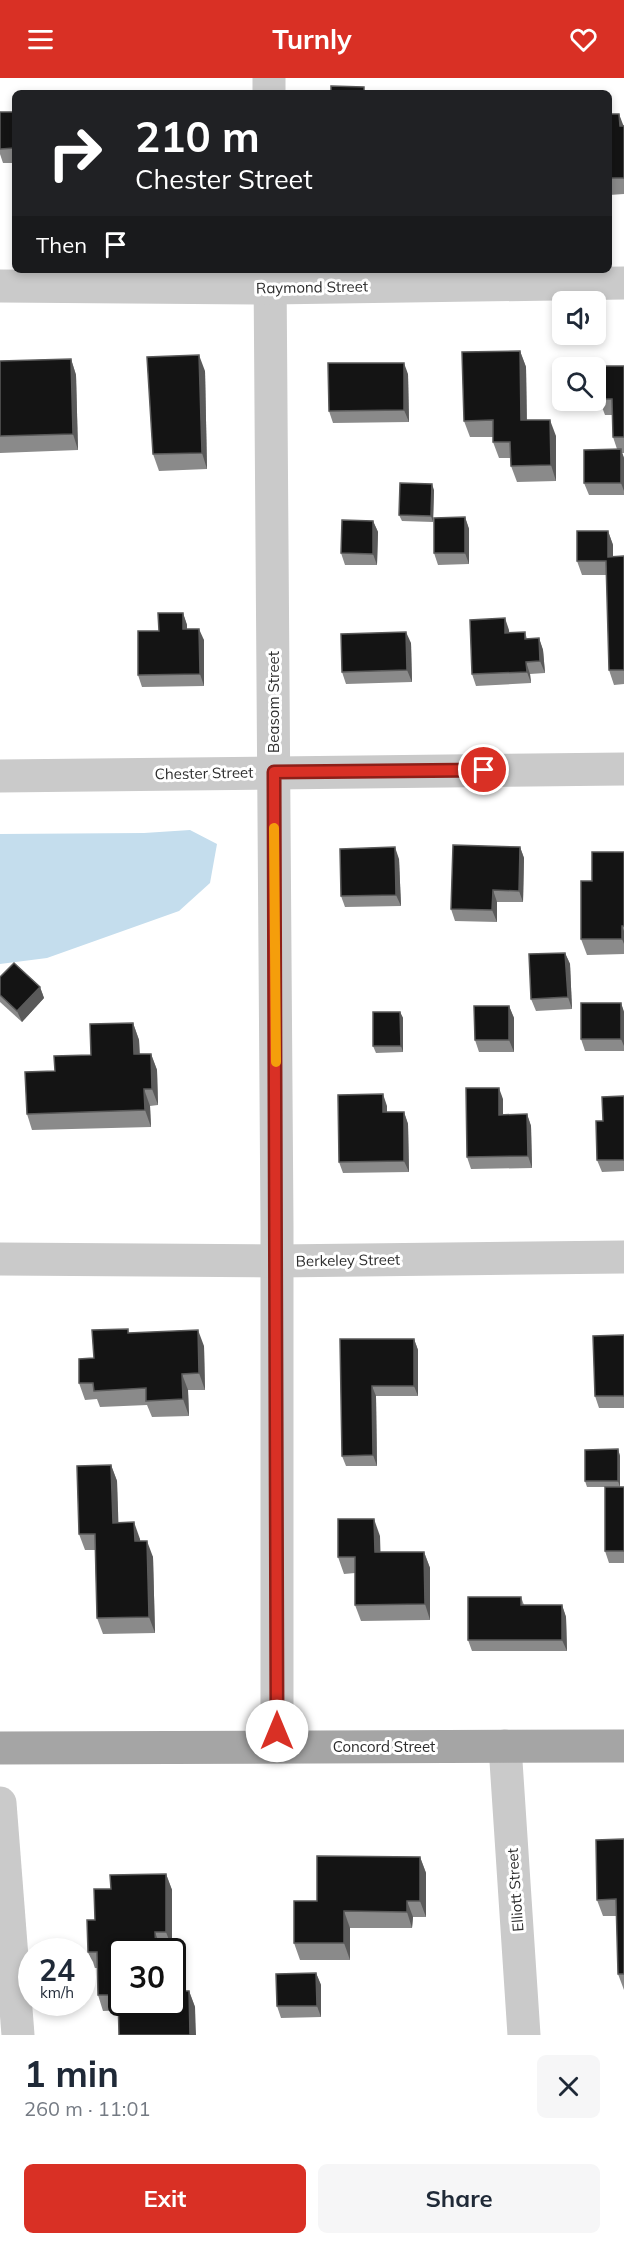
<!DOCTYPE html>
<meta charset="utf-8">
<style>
body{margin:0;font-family:Mulish,sans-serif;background:#f6f6f7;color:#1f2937;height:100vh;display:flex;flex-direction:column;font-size:22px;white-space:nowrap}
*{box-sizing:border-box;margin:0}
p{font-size:20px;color:#747a83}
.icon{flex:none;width:33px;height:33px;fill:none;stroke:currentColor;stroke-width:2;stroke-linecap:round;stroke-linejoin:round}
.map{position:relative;height:1957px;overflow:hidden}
.details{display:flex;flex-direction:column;background:#fff;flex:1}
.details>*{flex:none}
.top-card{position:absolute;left:12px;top:12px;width:600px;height:183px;border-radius:9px;box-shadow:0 3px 9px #0003;background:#202124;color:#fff;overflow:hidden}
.controls{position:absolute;left:552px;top:213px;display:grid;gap:12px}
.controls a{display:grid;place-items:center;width:54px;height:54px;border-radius:9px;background:#fff;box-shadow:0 3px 9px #0003;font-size:30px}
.speed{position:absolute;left:18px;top:1860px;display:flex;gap:12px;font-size:30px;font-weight:700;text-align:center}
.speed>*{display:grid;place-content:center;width:78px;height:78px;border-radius:50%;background:#fff;box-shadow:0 3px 9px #0003;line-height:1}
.speed small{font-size:15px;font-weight:400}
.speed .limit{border:3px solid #111;border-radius:9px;background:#fff;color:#111}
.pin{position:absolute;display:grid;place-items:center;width:51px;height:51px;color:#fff;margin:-26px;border:3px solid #fff;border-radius:50%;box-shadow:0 2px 6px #0007}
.me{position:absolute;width:66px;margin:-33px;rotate:0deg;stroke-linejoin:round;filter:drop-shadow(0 0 4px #0008)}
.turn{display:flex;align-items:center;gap:21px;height:126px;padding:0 24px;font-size:27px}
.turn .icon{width:78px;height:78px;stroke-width:2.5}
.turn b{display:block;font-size:42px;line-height:51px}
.then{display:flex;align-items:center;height:57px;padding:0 24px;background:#0003;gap:12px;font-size:22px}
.round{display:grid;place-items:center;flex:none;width:63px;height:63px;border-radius:9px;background:#f6f6f7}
.overview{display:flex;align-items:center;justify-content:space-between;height:102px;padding:0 24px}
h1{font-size:36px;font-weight:700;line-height:45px}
.primary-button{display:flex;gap:12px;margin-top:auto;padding:12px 24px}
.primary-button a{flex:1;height:69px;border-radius:9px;background:#d93025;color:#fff;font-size:24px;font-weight:700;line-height:69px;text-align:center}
.primary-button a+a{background:#f6f6f7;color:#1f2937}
header{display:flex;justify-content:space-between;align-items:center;height:78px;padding:0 24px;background:#d93025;color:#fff;font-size:27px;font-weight:700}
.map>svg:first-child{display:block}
.water{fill:#c4dded}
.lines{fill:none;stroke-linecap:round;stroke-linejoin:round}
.minor{stroke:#cacaca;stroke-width:33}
.major{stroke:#a5a5a5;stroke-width:33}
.wall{fill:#8a8a8a}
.shaded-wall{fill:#5a5a5a}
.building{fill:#141414;stroke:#5a5a5a;stroke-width:1.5}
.route-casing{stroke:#8d1f18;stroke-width:15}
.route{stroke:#d93025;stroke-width:10}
.slow{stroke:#f59e0b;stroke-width:10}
.labels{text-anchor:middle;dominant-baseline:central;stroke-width:6;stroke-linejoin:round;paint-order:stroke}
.street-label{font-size:15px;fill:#2d2d2d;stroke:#fff}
</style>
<header><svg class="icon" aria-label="menu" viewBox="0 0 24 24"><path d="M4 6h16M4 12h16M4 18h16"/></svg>Turnly<svg class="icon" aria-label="heart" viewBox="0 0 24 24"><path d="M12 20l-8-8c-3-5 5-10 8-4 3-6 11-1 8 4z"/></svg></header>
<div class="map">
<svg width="624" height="1957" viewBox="0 0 624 1957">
<rect width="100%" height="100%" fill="#fff"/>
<path class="water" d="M190,752l27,14 -7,39 -31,28 -132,47 -47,6v-130l144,-1z"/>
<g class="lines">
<g class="minor">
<path d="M269,0v15"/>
<path d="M270,192l7,958v518"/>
<path d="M0,208l271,2 353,-5"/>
<path d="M0,698l624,-7"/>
<path d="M0,1181l277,2 347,-4"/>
<path d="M505,1668l19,289"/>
<path d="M0,1725l18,232"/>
</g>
<path class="major" d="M0,1670l624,-2"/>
</g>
<g class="wall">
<path d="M0,34h15v51h-12l-3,-9z"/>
<path d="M609,36l15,12v68l-15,1z"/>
<path d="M520,273l6,16 1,53 29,16v45l-39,1 -6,-16v-8h-12l-6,-16v-5h-23l-6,-16z"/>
<path d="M71,281l5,16 2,75 -78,3v-92z"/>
<path d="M624,288v87h-2l2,5v37h-35l-5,-12 33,-34 -4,-12v-22h-8l-6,-16z"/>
<path d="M205,293l2,98 -48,2 -6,-17z"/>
<path d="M408,296l1,48 -76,1 -4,-12z"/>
<path d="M434,412l-1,32 -31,-1 -3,-6z"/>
<path d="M465,439l4,12v35l-31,1 -4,-12z"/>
<path d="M373,443l5,11 -1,33h-32l-4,-12z"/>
<path d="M608,453l5,14v12l11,-1v128l-10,1 -5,-15 -2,-95h-25l-5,-14z"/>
<path d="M183,535l4,12v4l17,11v46l-62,1 -4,-12 21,-44z"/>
<path d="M509,552v3l16,-1 2,7 12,-1 4,12 2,23 -15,1 1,9 -55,3 -4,-12z"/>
<path d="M411,565l1,39 -66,2 -4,-12z"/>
<path d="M520,769l4,11 -1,44h-26v20l-42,-1 -4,-12z"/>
<path d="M624,774v102l-37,1 -6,-16 11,-58z"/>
<path d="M399,781l2,47 -56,1 -4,-11z"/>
<path d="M565,875l5,11 2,45 -36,2 -5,-12z"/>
<path d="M0,899l40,10 4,11 -22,24 -22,-20z"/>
<path d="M621,925l3,9v39h-39l-4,-12z"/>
<path d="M509,928l5,12v34h-35l-4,-12z"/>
<path d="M400,934l3,6v34l-27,1 -3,-7z"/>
<path d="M133,945l6,17 1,14h11l6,16 1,35 -8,1 1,21 -119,3 -5,-16 28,-43 36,-16z"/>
<path d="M624,1018v75l-22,1 -5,-12 6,-39z"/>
<path d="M503,1021v16l24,-1 4,12 1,42 -61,1 -4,-12z"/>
<path d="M387,1028v6h17l4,12 1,48 -66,1 -4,-11z"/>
<path d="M128,1251l1,4 75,13 1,44h-17l1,26 -37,1 -5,-12 -47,2 -3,-8 -12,1 -6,-17 15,-25z"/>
<path d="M624,1257v73h-25l-4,-12z"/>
<path d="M340,1261h74l4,11v46h-42l1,70h-31l-4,-10z"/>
<path d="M618,1371l2,7v31h-33l-2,-6z"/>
<path d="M111,1387l6,16 1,42 22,16v2l13,16 2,76 -52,1 -6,-16 -2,-68h-10l-6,-16z"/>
<path d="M624,1409v76h-15l-4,-12z"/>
<path d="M380,1458v16h44l6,16v52l-69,1 -6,-16v-32l-11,1 -6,-17z"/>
<path d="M521,1519l3,8h38l4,12 1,34h-95l-4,-11z"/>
<path d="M624,1761v151l-6,-16 -1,-58h-14l-6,-16z"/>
<path d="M420,1779l6,16v44h-13l-1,11h-62v32h-50l-6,-17 23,-42z"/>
<path d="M166,1796l6,16v58l-11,1v3h-39v50l67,-11 6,16 -92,4 -5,-16 -1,-27h-3l-6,-16 23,-63z"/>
<path d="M316,1895l5,12v32l-40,1 -4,-12z"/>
</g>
<g class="shaded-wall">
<path d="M619,36l5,13 -4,-1z"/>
<path d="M520,273l6,16 1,70 -6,-17z"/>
<path d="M199,277l6,16 2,98 -5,-16z"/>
<path d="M71,281l5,16 2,75 -5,-16z"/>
<path d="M404,285l4,11 1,48 -5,-12z"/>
<path d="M550,342l6,16v45l-5,-16z"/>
<path d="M621,371l3,9v33l-3,-8z"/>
<path d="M432,406l2,6 -1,32 -2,-6z"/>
<path d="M465,439l4,12v35l-4,-11z"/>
<path d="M373,443l5,11 -1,33 -4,-11z"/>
<path d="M608,453l5,14v26l-5,-14z"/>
<path d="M183,535l4,12v16l-4,-12z"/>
<path d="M505,540l4,12 1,15 -5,-12z"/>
<path d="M199,551l5,11v46l-4,-12z"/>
<path d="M406,554l5,11 1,39 -5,-12z"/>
<path d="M539,560l4,12 2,23 -5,-12z"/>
<path d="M526,584l4,12 1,9 -4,-11z"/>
<path d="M395,769l4,12 2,47 -5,-11z"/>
<path d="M520,769l4,11 -1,44 -4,-11z"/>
<path d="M493,812l4,12v20l-5,-12z"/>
<path d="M622,848l2,5v13l-2,-5z"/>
<path d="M565,875l5,11 2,45 -4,-12z"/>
<path d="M40,909l4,11 -22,24 -5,-11z"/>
<path d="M621,925l3,9v34l-3,-7z"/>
<path d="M509,928l5,12v34l-5,-12z"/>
<path d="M400,934l3,6v34l-2,-6z"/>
<path d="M133,945l6,17 1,31 -6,-17z"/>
<path d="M151,976l6,16 1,35 -6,-16z"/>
<path d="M499,1010l4,11v28l-4,-12z"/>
<path d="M144,1011l6,17 1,21 -6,-17z"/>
<path d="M383,1016l4,12v18l-4,-12z"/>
<path d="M404,1034l4,12 1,48 -5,-11z"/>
<path d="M527,1036l4,12 1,42 -4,-12z"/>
<path d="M198,1252l6,16 1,44 -6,-17z"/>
<path d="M414,1261l4,11v46l-4,-10z"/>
<path d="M182,1296l6,16 1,26 -6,-17z"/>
<path d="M372,1308l4,10 1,70 -4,-11z"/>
<path d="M618,1371l2,7v31l-2,-6z"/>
<path d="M111,1387l6,16 2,58 -6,-16z"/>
<path d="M374,1441l6,17 1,33 -6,-17z"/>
<path d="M134,1444l6,17 1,19 -6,-17z"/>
<path d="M147,1463l6,16 2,76 -6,-16z"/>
<path d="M424,1474l6,16v52l-5,-16z"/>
<path d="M562,1527l4,12 1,34 -5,-11z"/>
<path d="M420,1779l6,16v44l-6,-16z"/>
<path d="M166,1796l6,16v58l-6,-16z"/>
<path d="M407,1823l6,16 -1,11 -5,-16z"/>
<path d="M344,1833l6,17v32l-6,-17z"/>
<path d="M155,1854l6,17v3h-5z"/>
<path d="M316,1895l5,12v32l-4,-11z"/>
<path d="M189,1913l6,16 1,28h-6z"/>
</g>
<g class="building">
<path d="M331,8l33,1v6h-33z"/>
<path d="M0,34h15v36l-15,1z"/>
<path d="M609,36h10l1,12h4v52h-15z"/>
<path d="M520,273l1,69h29l1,45 -40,1 -1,-24h-17v-22l-29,1 -2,-69z"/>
<path d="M199,277l3,98 -49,1 -6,-97z"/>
<path d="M71,281l2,75 -73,2v-75z"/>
<path d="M328,285h76v47l-75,1z"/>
<path d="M599,288h25v71h-11l-1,-38h-13z"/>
<path d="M621,371v34h-37v-33z"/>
<path d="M400,405l32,1 -1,32 -32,-1z"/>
<path d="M465,439v36h-31v-35z"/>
<path d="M342,442l31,1v33l-32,-1z"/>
<path d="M577,453h31v26l16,-1v114h-15l-3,-109h-29z"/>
<path d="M158,535h25v16h16l1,45 -62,1v-44h21z"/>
<path d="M505,540v15l20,-1v7l14,-1 1,23 -14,1 1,10 -55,2 -2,-54z"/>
<path d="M406,554l1,38 -65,2 -1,-38z"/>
<path d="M453,767l67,2 -1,44 -26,-1 -1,20 -41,-1z"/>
<path d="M395,769l1,48 -55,1 -1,-47z"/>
<path d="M592,774h32v74h-2v13h-41v-58h11z"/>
<path d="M565,875l3,44 -37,2 -2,-45z"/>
<path d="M14,885l26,24 -23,24 -17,-16v-18z"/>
<rect x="581" y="925" width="40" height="36"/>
<path d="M474,928h35v34h-34z"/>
<path d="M373,934h27l1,34h-28z"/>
<path d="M133,945l1,31h17l1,35h-8l1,21 -118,4 -2,-42 30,-1 -1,-15 37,-1 -1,-31z"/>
<path d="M466,1010h33v27l28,-1 1,42 -61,1z"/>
<path d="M383,1016v18h21v49l-65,1 -1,-67z"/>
<path d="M624,1018v64h-27l-1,-39h7l-1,-24z"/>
<path d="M128,1251v4l70,-3 1,43 -17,1 1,25 -37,2v-13l-52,3 -1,-8h-14v-24l15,-1 -2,-28z"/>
<path d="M624,1257v61h-29l-2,-60z"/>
<path d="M340,1261h74v47h-42l1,69 -31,1z"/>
<path d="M618,1371v32h-33v-31z"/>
<path d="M111,1387l2,58 21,-1 1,19h12l2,76 -52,1 -2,-84h-16l-2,-68z"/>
<rect x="605" y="1409" width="19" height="64"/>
<path d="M338,1441h36l1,33h49l1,52 -70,1v-48h-17z"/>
<path d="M468,1519h53v8h41v35h-94z"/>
<path d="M624,1761v135h-6l-2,-75 -19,1 -1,-60z"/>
<path d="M317,1778l103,1v44h-13v11l-63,-1v32h-50v-42h23z"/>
<path d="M166,1796v58h-11l1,20h-34v50h50v-11h17l1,44h-71l-1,-40h-20l-1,-43h-9l-1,-32h8l-1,-31h17l-1,-14z"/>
<path d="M316,1895l1,33h-40l-1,-32z"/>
</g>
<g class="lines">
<g class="route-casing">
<path id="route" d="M277,1653l-3,-959 210,-2"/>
</g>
<use href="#route" class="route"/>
<path class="slow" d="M274,750l2,234"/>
</g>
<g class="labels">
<g class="street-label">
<text transform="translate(312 209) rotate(-1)">Raymond Street</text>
<text transform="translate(273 624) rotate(-90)">Beasom Street</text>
<text transform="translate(204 695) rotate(-1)">Chester Street</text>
<text transform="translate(348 1182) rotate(-1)">Berkeley Street</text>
<text x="384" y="1668">Concord Street</text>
<text transform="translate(515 1812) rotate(-94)">Elliott Street</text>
</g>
</g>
</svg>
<div class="controls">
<a><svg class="icon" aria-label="sound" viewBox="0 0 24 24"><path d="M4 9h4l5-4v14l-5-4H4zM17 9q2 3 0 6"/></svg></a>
<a><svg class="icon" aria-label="search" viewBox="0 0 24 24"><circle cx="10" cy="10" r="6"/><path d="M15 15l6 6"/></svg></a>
</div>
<div class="speed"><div>24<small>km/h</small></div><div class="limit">30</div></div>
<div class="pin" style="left:484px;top:692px;background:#d93025"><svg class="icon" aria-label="arrive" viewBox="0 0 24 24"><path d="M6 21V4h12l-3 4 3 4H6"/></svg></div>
<svg class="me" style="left:277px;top:1653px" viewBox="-20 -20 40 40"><circle r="19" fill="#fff"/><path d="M0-13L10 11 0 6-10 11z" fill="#d93025"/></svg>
<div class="top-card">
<div class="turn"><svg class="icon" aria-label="right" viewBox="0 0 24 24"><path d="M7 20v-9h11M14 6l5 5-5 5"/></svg><div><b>210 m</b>Chester Street</div></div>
<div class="then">Then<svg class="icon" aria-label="arrive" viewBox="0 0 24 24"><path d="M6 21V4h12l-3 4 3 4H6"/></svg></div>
</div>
</div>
<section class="details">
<div class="overview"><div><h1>1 min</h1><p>260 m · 11:01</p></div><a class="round"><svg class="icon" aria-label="close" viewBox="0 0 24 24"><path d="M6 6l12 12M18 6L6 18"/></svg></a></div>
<div class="primary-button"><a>Exit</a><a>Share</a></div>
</section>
